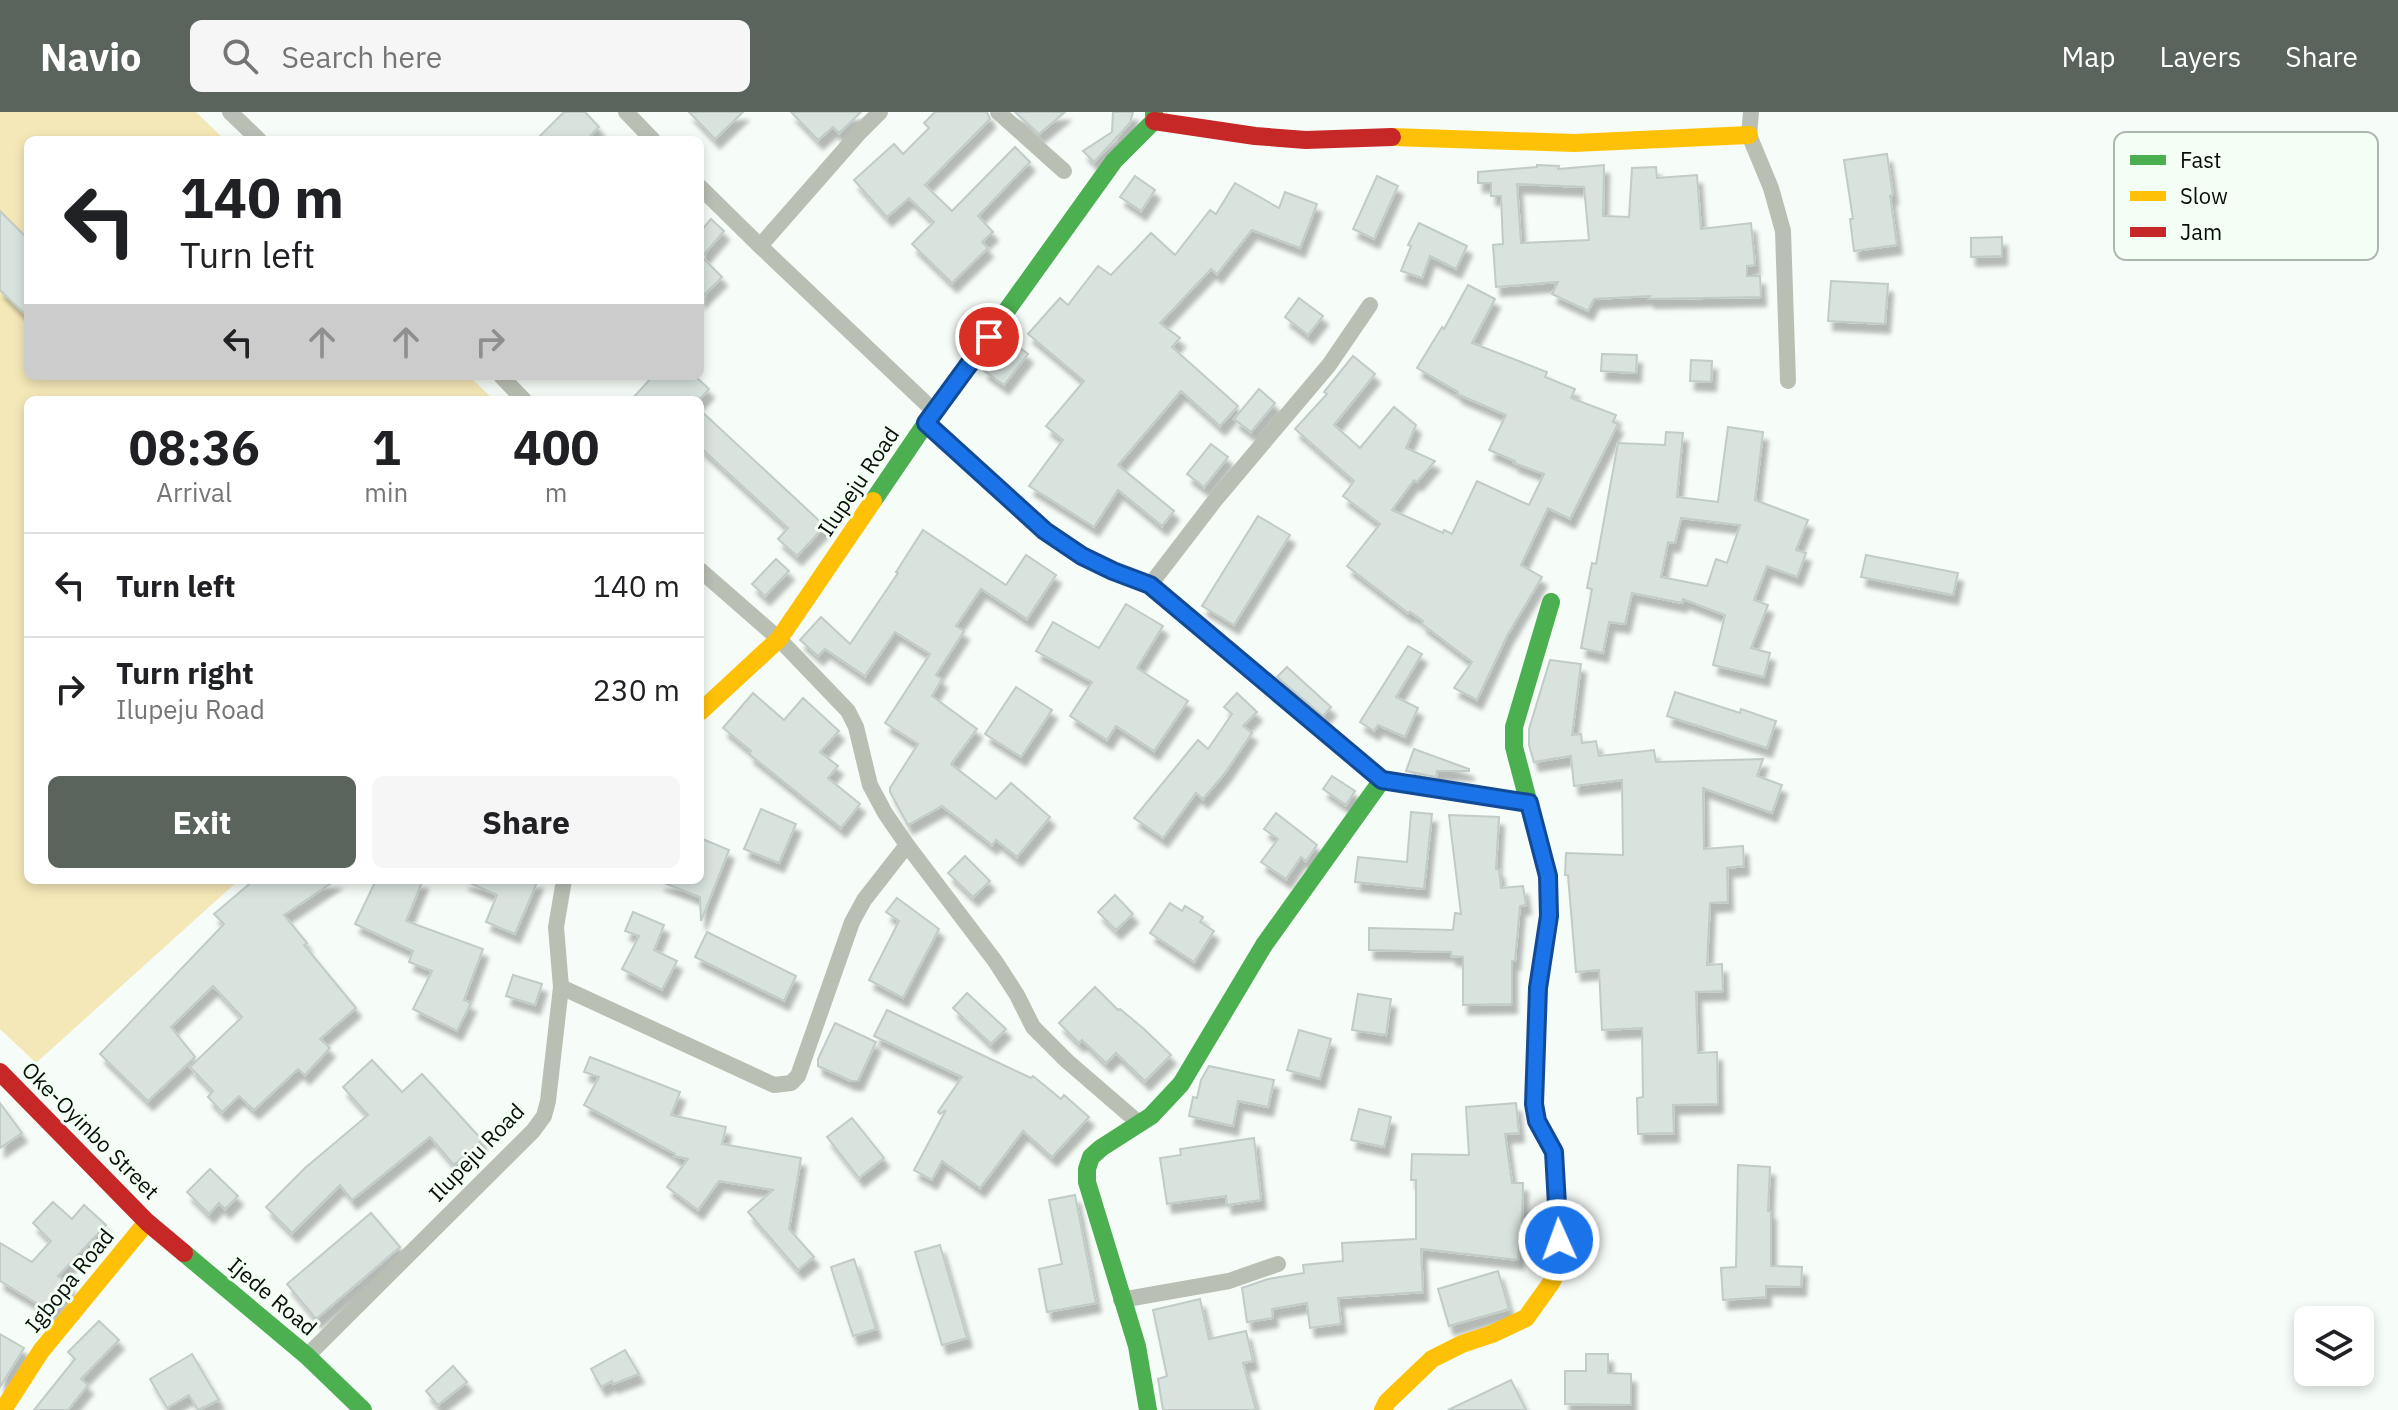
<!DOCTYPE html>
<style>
body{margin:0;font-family:"IBM Plex Sans",sans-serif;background:#f6f6f6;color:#202124;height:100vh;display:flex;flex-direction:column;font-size:30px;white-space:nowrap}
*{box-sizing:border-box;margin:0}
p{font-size:26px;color:#757577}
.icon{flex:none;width:44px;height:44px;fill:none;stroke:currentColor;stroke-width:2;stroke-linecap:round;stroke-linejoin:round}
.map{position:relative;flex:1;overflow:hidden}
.panel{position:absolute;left:24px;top:284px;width:680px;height:488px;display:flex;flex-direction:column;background:#fff;border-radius:12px;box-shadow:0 4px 12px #0003}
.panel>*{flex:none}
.hud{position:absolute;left:24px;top:24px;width:680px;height:244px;border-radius:12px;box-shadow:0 4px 12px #0003;background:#fff;color:#202124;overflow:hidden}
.buttons{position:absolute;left:2294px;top:1194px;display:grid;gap:16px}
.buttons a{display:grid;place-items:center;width:80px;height:80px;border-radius:12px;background:#fff;box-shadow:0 4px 12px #0003;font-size:40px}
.pin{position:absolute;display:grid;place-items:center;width:68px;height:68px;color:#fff;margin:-34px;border:4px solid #fff;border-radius:50%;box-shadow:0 2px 8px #0007}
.me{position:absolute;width:88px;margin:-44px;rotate:358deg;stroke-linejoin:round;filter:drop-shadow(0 0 6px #0008)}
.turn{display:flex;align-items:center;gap:28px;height:168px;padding:0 24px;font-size:36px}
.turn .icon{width:104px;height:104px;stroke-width:2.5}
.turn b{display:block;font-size:56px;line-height:68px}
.lanes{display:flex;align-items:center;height:76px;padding:0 24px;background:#0003;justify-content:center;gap:40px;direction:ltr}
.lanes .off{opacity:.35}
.eta{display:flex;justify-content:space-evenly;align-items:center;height:136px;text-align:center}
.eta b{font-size:48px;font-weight:700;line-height:56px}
.action{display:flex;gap:16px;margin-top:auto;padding:16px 24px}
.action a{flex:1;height:92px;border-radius:12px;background:#5a635c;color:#fff;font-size:32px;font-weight:700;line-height:92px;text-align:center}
.action a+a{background:#f6f6f6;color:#202124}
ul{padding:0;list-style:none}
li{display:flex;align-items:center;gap:24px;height:104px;padding:0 24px;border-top:2px solid #e0e0e0}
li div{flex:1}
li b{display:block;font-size:30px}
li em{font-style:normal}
header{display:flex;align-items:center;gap:48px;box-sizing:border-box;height:112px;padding:0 40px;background:#5a635c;color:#fff}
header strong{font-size:38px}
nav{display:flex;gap:44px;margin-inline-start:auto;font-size:28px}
.search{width:560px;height:72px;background:#f6f6f6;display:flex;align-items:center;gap:20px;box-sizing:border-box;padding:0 28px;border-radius:12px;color:#757577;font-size:30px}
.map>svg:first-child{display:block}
.grass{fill:#f5e8b8}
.building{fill:#d8e3de;stroke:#c1cbc7;stroke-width:2;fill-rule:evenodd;filter:url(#shadow)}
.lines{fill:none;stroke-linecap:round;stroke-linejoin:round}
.street{stroke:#babfb3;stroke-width:16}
.fast{stroke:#4caf50;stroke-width:18}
.slow{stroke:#ffc107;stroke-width:18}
.jam{stroke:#c62828;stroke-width:18}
.route-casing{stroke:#114b97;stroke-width:20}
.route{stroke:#1a73e8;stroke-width:14}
.labels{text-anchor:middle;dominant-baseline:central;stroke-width:6;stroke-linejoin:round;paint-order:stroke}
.street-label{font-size:22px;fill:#061008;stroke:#f3fff5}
.key{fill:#f3fff5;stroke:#acb7ae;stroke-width:2}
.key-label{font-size:22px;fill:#061008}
</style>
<header>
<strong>Navio</strong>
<div class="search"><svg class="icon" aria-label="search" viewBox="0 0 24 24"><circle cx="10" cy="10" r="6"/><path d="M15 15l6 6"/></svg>Search here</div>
<nav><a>Map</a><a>Layers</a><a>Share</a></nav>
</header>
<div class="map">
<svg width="2398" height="1298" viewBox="0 0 2398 1298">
<defs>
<filter id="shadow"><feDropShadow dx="5" dy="9" stdDeviation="2" flood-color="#0004"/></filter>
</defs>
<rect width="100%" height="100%" fill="#f6fcf7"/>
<path class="grass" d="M0,0h196l29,28h-197v236h441l25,24h-466v480h211l-203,183 -36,-34z"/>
<g class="building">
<path d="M564,0h21l14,15 -13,13h-50z"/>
<path d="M689,0h54l-28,27z"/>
<path d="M791,0h70l-22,21 -6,-6 -15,13z"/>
<path d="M935,0h52l3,7 -65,66 27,26 63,-64 15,15 -52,54 15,16 -11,10 6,6 -36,35 -40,-39 22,-22 -25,-24 -22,19 -33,-37 40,-36 9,10 26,-26 -5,-5z"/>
<path d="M1015,0h50l-26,22z"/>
<path d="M1113,0h20l-3,11 -36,39 -11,-11 29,-19z"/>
<path d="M1887,42l6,41 -3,1 7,49 -43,6 -4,-32h3l-9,-59z"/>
<path d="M1537,53l22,1 -1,3 46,-4 -1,51 26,1 3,-49 24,-1 1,11 40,-3 4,54 50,-6 4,42 -8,1v10h13l1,21 -112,2 1,-3 -56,3 -6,12 -36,-17 6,-12 -62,5 -3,-42 10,-1 -2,-48h-10v-13h-13v-11l59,-5zM1517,72l67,3 5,53 -68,3z"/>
<path d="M1135,64l20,14 -14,21 -21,-14z"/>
<path d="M1377,64l21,10 -24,53 -21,-10z"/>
<path d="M1235,71l44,25 6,-16 32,12 -17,44 -48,-18 -35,44 -6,-5 -51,54 20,15 -8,9 66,59 -18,20 -39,-35 -63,74 56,46 -12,15 -44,-36 -24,37 -65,-41 34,-46 -17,-14 38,-45 -56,-47 32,-36 8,7 30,-39 13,9 40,-42 24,22 35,-45 6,4z"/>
<path d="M0,99l28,28v78l-28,-27z"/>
<path d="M711,107l13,12 -22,26 20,20 -22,22v-67z"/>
<path d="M1419,111l48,23 -11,23 -26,-13 -8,22 -21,-7 10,-25 -3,-1z"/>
<path d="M2002,125v19l-31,1v-19z"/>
<path d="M1831,169l57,3 -3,40 -57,-3z"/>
<path d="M1468,173l27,14 -23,44 75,29 -2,5 30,12 -4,9 45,17 -3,7 5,2 -48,95 -22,-11 -27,57 21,12 -35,59 -30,64 -23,-12 18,-26 -50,-38 1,-3 -13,-9 -2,1 -61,-47 33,-42 -37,-28 11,-15 -59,-52 32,-35 -3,-2 29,-36 22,18 -41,51 26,23 34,-41 22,18 -10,23 29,13 -18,21 -3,-2 -22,30 51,23 1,-3 8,4 25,-53 52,24 15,-31 -30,-11 1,-2 -26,-11 17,-35 -49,-21 1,-2 -41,-24 25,-41 2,2z"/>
<path d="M1299,186l24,18 -15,19 -23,-18z"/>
<path d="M1006,225l22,17 -24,31 -21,-15z"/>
<path d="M1602,242l35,1 -1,18 -35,-2z"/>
<path d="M1691,248l21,1 -1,21 -21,-1z"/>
<path d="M653,264h42l14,13 -10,11h-68z"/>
<path d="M1259,277l16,14 -24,29 -17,-13z"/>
<path d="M700,298l125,116 -28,30 -19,-17 10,-11 -88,-81z"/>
<path d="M1728,315l35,5 -8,68 53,20 -12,30 10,3 -9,24 -30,-11 -13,34 14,5 -17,43 19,5 -6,24 -51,-12 12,-50 -42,-16 -1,4 -50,-10 -7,31 -16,-2 -6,31 -22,-5 11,-59 -5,-1 5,-25 4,1 22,-121 47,2 1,-13 17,1 -6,64 41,5zM1681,406l59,7 -13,38 -11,-4 -9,27 -46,-9 7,-35 7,1z"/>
<path d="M1211,332l17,13 -24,30 -17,-13z"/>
<path d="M1258,404l32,19 -56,90 -32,-19z"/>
<path d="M923,418l83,55 20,-30 30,20 -29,44 -46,-30 -25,37 8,5 -28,44 6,4 -10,17 45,33 -26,35 45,35 15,-16 39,34 -33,40 -21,-17 -4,5 -50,-39 -34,19 -18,-33v-4l28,-44 -33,-21 45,-69 -35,-22 -30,44 -40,-27 -7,7 -18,-16 21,-23 29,27 48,-71 -2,-1z"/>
<path d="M1866,443l92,18 -5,22 -92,-18z"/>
<path d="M776,447l13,12 -24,25 -13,-12z"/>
<path d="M1126,492l37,22 -26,42 51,33 -34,50 -38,-25 -9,14 -37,-24 22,-34 -56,-31 17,-29 46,26z"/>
<path d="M1408,534l14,8 -26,43 22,11 -13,29 -27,-12 -4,6 -14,-9z"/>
<path d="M1550,548l31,4 -9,71 9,-1 1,9 14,-2 3,15 55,-6 2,12 107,-3 -6,17 25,9 -10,28 -69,-25 1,61 39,-3 1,20 -17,2 1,34 -18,1 -3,62 15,-1 1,27 -27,1 2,61 19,-1 1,52 -45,1 1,28 -36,1 -1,-36 6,-1 -1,-69 -40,2 -3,-60 -23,2 -8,-97h-3l1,-22 57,2 -1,-75 -48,6 -3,-30 -37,6 -5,-17v-16z"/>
<path d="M1287,555l44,40 -8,9 -46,-39z"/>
<path d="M1016,575l36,23 -31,47 -36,-23z"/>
<path d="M1675,580l65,21 1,-4 35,12 -9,27 -100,-32z"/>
<path d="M753,581l31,27 19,-22 36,33 -19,21 18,14 -10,12 32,26 -19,24 -92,-74 2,-3 -28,-23z"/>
<path d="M1237,581l20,19 -14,14 9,7 -27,40 -22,26 -7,-6 -33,45 -29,-20 64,-78 10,9 24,-35 -8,-7z"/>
<path d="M1414,637l55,20v2h-32l-1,6 -30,-6z"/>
<path d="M1332,664l23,15 -9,14 -23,-16z"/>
<path d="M761,697l35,15 -17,39 -35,-14z"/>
<path d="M1411,700l21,2 -8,75 -69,-7 3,-25 49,5z"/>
<path d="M1276,701l41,32 -11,16 -5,-4 -15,22 -25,-17 17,-23 -14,-10z"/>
<path d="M1449,703l50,2 -3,52h3l2,19 22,-2 3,19 -6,1 -5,55h-3v43l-49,1v-48l-12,-1v-4l-82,-2v-22l84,2 2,-17 6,1z"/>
<path d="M700,726l29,12 -28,71 -1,-24 -41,-16 41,-1z"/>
<path d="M965,744l25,25 -17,16 -25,-24z"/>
<path d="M254,768h82l-52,35 23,28 -3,2 52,63 -36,31 10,9 -25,27 -7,-6 -44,41 -15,-14 -17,16 -14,-15 5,-6 -23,-24 52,-50 -29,-31 -42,41 24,30 -47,44 -48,-47 124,-130 -10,-10z"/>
<path d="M376,768h47l-17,41 77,28 -19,51 7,3 -14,28 -44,-22 19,-38 -23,-9 4,-11 -58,-27z"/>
<path d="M463,768h75l-23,54 -29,-12 11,-27z"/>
<path d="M1115,783l18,19 -17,16 -18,-18z"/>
<path d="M897,786l42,31 -36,69 -34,-18 30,-59 -13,-9z"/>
<path d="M1170,791l12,8 3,-5 18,11 -3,5 14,9 -20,31 -44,-29z"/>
<path d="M633,800l31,13 -10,25 23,11 -15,29 -40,-21 17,-33 -14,-5z"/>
<path d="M707,820l89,44 -12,25 -89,-44z"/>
<path d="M513,863l29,9 -7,21 -29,-9z"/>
<path d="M1095,875l23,23 2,-1 24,20 27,26 -26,26 -29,-28 -10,10 -24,-23 -3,3 -20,-20z"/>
<path d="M967,881l39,36 -15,15 -38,-36z"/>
<path d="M1358,882l33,5 -5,36 -34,-5z"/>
<path d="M887,898l144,68 2,-2 28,23 3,-4 25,22 -37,40 -29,-26 -43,57 -38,-27 -10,19 -18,-10 32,-60 -6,4 -2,-2 24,-35 -88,-41z"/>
<path d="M835,911l41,19 -18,39h-7l-33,-15v-7z"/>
<path d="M1299,918l32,9 -11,40 -33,-9z"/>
<path d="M590,945l90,35 -9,23 55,12 -4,17 79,14 -12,71 25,28 -16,13 -50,-58 25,-22 -54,-9 -21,29 -31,-23 21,-28 -14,-3 1,-2 -91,-49 15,-28 -15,-5z"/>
<path d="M372,948l30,32 20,-18 60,66 -28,25 -24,-28 -78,63 -12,-15 -48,48 -26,-26 39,-39 63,-53 -25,-28z"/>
<path d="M1209,954l65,14 -6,27 -30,-6 -5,25 -44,-10 4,-19 4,1 4,-18z"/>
<path d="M0,991l22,30 -22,15z"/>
<path d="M1516,991l3,30 -14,1 7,49h11l-1,41 -4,36 -97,-11 2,43 -85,6 3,26 -31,4 -3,-25 -35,6 1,9 -26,4 -5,-34 26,-9 36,-6 -1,-8 40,-4 -1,-18 74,-4v-59h-5l1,-26 57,1 -3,-48z"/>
<path d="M1359,997l32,8 -7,30 -33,-7z"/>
<path d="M852,1006l32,40 -25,20 -32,-41z"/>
<path d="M1254,1026l7,62 -34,5 -1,-9 -59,8 -7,-46 21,-3 -1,-6z"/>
<path d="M1738,1053l32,2 -2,44h3v55l31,1 -1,20 -35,-1v11l-43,3 -2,-32 15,-1z"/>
<path d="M210,1057l28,27 -13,13 -6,-6 -10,11 -22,-22z"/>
<path d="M1075,1083l21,108 -49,9 -8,-43 23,-5 -13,-64z"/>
<path d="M53,1090l19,17 12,-14 22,20 -48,51 12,8 -19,28 -51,-31v-38l32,19 19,-21 -18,-18z"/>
<path d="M371,1101l29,34 -84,72 -29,-35z"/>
<path d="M940,1133l27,93 -25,7 -27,-93z"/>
<path d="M854,1147l22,70 -23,7 -22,-69z"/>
<path d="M1498,1159l11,38 -60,17 -11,-37z"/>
<path d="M1200,1187l9,40 37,-8 7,30 -10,2 13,47h-93l-5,-31 9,-3 -14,-66z"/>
<path d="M99,1209l20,19 -38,39 7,6 -20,25h-34l41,-51 -7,-7z"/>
<path d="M0,1222l24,14 -24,39z"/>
<path d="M625,1238l14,24 -26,10 -1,-3 -11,6 -10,-18z"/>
<path d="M192,1242l27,46 -21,10 -9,-15 -22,13 -17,-29z"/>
<path d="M1586,1242h22v19l23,1v31l-66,-1v-33h21z"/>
<path d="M453,1254l14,16 -29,23 -12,-14z"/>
<path d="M1511,1268l15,30h-78z"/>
</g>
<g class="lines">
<g class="street">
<path d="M230,0l29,28"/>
<path d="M626,0l27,28"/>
<path d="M998,0l66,59"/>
<path d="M1751,0l-2,23 22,53 12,43 5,150"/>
<path d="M700,75l60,59 175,166"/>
<path d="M760,134l100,-114 20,-20"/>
<path d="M501,264l23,24"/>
<path d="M926,311l119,108 37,25 31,15 37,14 232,195 147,23"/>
<path d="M700,458l79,69 69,72 8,16 14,58 15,28 22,32 88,116 22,34 16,32 34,34 73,63"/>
<path d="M1150,473l66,-86 113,-134 41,-60"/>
<path d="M561,875l213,98 17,-2 7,-7 54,-154 12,-22 43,-55"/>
<path d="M1121,1188l108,-19 49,-17"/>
<path d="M307,1244l226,-225 11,-15 4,-15 13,-114 -5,-60 8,-47"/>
</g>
<g class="fast">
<path d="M873,389l53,-78 188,-262 40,-40v-9"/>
<path d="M1536,930l2,-54 11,-72 -1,-40 -34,-129v-20l37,-125"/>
<path d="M184,1141l123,103 56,54"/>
<path d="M1148,1298l-11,-64 -50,-164v-13l4,-12 10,-9 50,-32 30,-32 83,-139 118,-165"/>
</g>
<g class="slow">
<path d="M1392,25l182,6 175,-8"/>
<path d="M700,600l79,-73 94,-138"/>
<path d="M3,1298l38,-59 106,-129"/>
<path d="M1383,1298l4,-8 45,-43 30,-15 30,-10 34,-16 25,-35 9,-17 -6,-114 -17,-31 -3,-17 2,-62"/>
</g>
<g class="jam">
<path d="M1154,9l101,15 51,4 86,-3"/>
<path d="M0,960l147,150 37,31"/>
</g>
</g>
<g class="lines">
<g class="route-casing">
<path id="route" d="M989,225l-63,86 119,108 37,25 31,15 37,14 232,195 147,23 19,73 1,40 -11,72 -4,116 3,17 17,31 5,88"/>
</g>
<use href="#route" class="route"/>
</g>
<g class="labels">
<g class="street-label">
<text transform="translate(858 369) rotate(-56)">Ilupeju Road</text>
<text transform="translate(91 1018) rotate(45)">Oke-Oyinbo Street</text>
<text transform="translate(476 1040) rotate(-46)">Ilupeju Road</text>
<text transform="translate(69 1168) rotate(-51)">Igbopa Road</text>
<text transform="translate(273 1184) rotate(40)">Ijede Road</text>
</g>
</g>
<rect x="2114" y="20" width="264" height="128" rx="12" class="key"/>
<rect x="2130" y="43" width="36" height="10" fill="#4caf50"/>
<rect x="2130" y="79" width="36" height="10" fill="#ffc107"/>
<rect x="2130" y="115" width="36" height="10" fill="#c62828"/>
<g class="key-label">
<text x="2180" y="56">Fast</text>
<text x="2180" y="92">Slow</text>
<text x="2180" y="128">Jam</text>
</g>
</svg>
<div class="buttons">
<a><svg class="icon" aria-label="layers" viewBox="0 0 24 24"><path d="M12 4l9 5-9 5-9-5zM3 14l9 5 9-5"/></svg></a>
</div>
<div class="pin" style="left:989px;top:225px;background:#d93025"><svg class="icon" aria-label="arrive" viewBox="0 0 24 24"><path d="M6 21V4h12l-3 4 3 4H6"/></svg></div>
<svg class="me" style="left:1559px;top:1128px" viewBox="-20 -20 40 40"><circle r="17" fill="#1a73e8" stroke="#fff" stroke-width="3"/><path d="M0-11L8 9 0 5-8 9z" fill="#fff"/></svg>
<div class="hud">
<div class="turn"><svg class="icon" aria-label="left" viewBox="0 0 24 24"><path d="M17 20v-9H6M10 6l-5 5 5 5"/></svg><div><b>140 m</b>Turn left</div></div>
<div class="lanes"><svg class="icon" aria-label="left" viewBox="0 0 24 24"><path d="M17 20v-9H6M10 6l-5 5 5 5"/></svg><svg class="icon off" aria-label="ahead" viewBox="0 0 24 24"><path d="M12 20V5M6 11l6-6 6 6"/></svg><svg class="icon off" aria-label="ahead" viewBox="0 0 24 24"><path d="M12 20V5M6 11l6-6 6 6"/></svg><svg class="icon off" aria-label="right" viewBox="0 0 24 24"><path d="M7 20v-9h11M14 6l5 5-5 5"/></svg></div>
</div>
<section class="panel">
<div class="eta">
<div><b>08:36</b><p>Arrival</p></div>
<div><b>1</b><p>min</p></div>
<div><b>400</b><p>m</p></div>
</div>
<ul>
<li><svg class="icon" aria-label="left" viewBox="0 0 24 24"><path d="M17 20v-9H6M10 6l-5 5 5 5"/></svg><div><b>Turn left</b></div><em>140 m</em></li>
<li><svg class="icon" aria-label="right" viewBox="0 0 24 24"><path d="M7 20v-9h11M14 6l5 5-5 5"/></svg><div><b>Turn right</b><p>Ilupeju Road</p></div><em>230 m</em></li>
</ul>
<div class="action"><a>Exit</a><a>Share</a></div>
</section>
</div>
